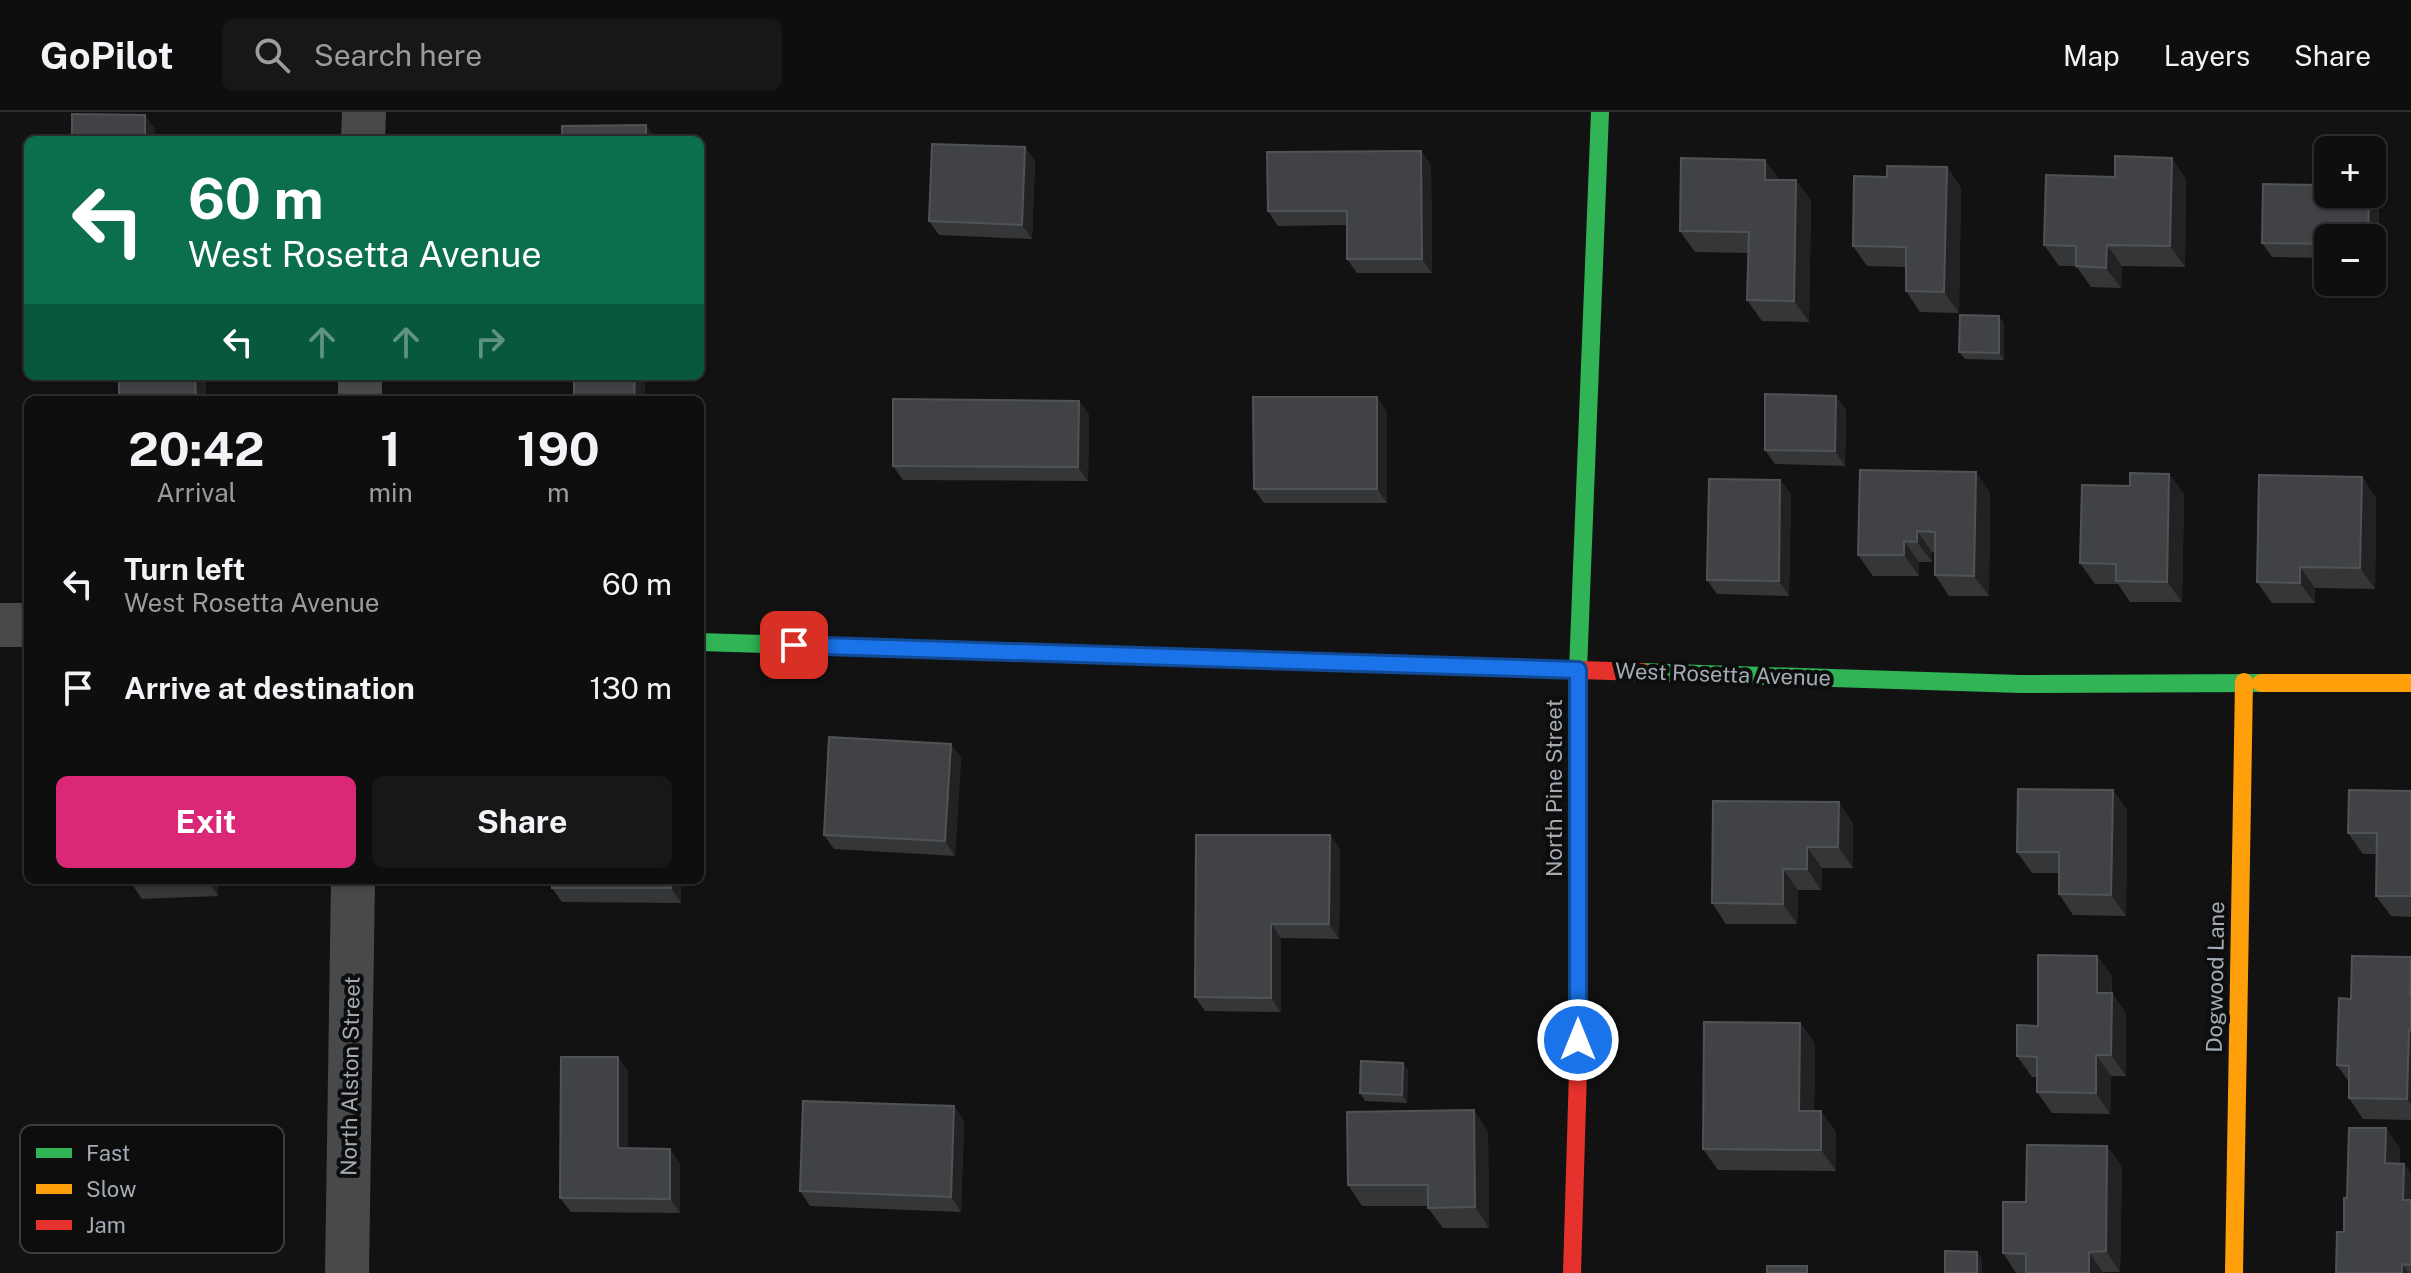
<!DOCTYPE html>
<meta charset="utf-8">
<style>
body{margin:0;font-family:"Public Sans",sans-serif;background:#171717;color:#f1f3f6;height:100vh;display:flex;flex-direction:column;font-size:30px;white-space:nowrap}
*{box-sizing:border-box;margin:0}
p{font-size:26px;color:#9b9c9e}
.icon{flex:none;width:44px;height:44px;fill:none;stroke:currentColor;stroke-width:2;stroke-linecap:round;stroke-linejoin:round}
.map{position:relative;flex:1;overflow:hidden}
.details{position:absolute;left:24px;top:284px;width:680px;height:488px;display:flex;flex-direction:column;background:#0e0e0e;border-radius:12px;box-shadow:0 2px 6px #0004,0 0 0 2px #2e2e2e}
.details>*{flex:none}
.banner{position:absolute;left:24px;top:24px;width:680px;height:244px;border-radius:12px;box-shadow:0 2px 6px #0004,0 0 0 2px #2e2e2e;background:#0b6e4f;color:#fff;overflow:hidden}
.tools{position:absolute;left:2314px;top:24px;display:grid;gap:16px}
.tools a{display:grid;place-items:center;width:72px;height:72px;border-radius:12px;background:#0e0e0e;box-shadow:0 2px 6px #0004,0 0 0 2px #2e2e2e;font-size:40px}
.pin{position:absolute;display:grid;place-items:center;width:68px;height:68px;color:#fff;margin:-34px;border-radius:16px;box-shadow:0 4px 12px #0006}
.me{position:absolute;width:88px;margin:-44px;rotate:0deg;stroke-linejoin:round;filter:drop-shadow(0 0 6px #0008)}
.turn{display:flex;align-items:center;gap:28px;height:168px;padding:0 32px;font-size:36px}
.turn .icon{width:104px;height:104px;stroke-width:2.5}
.turn b{display:block;font-size:56px;line-height:68px}
.lanes{display:flex;align-items:center;height:76px;padding:0 32px;background:#0003;justify-content:center;gap:40px;direction:ltr}
.lanes .off{opacity:.35}
.eta{display:flex;justify-content:space-evenly;align-items:center;height:136px;text-align:center}
.eta b{font-size:48px;font-weight:700;line-height:56px}
.primary-button{display:flex;gap:16px;margin-top:auto;padding:16px 32px}
.primary-button a{flex:1;height:92px;border-radius:12px;background:#db2777;color:#fff;font-size:32px;font-weight:700;line-height:92px;text-align:center}
.primary-button a+a{background:#171717;color:#f1f3f6}
ul{padding:0;list-style:none}
li{display:flex;align-items:center;gap:24px;height:104px;padding:0 32px}
li div{flex:1}
li b{display:block;font-size:30px}
li em{font-style:normal}
header{display:flex;align-items:center;gap:48px;box-sizing:border-box;height:112px;padding:0 40px;background:#0e0e0e;border-bottom:2px solid #2e2e2e}
header strong{font-size:38px}
nav{display:flex;gap:44px;margin-inline-start:auto;font-size:28px}
.search{width:560px;height:72px;background:#171717;display:flex;align-items:center;gap:20px;box-sizing:border-box;padding:0 28px;border-radius:12px;color:#9b9c9e;font-size:30px}
.map>svg:first-child{display:block}
.lines{fill:none;stroke-linecap:round;stroke-linejoin:round}
.street{stroke:#47494b;stroke-width:44}
.fast{stroke:#30b455;stroke-width:18}
.slow{stroke:#ff9f0a;stroke-width:18}
.jam{stroke:#e5322d;stroke-width:18}
.wall{fill:#353637}
.shaded-wall{fill:#222223}
.building{fill:#414245;stroke:#505356;stroke-width:2}
.route-casing{stroke:#114b97;stroke-width:20}
.route{stroke:#1a73e8;stroke-width:14}
.labels{text-anchor:middle;dominant-baseline:central;stroke-width:8;stroke-linejoin:round;paint-order:stroke}
.street-label{font-size:22px;fill:#a3abb4;stroke:#0d0d0e}
.key{fill:#0d0d0e;stroke:#3a3c40;stroke-width:2}
.key-label{font-size:22px;fill:#a3abb4}
</style>
<header>
<strong>GoPilot</strong>
<div class="search"><svg class="icon" aria-label="search" viewBox="0 0 24 24"><circle cx="10" cy="10" r="6"/><path d="M15 15l6 6"/></svg>Search here</div>
<nav><a>Map</a><a>Layers</a><a>Share</a></nav>
</header>
<div class="map">
<svg width="2411" height="1161" viewBox="0 0 2411 1161">
<rect width="100%" height="100%" fill="#121213"/>
<g class="lines">
<g class="street">
<path d="M363,28l1,-28"/>
<path d="M360,288v-24"/>
<path d="M0,513h28"/>
<path d="M347,1161l6,-393"/>
</g>
<g class="fast">
<path d="M700,530l660,21"/>
<path d="M1642,560l378,12 241,-1"/>
<path d="M1578,633v-75l22,-558"/>
</g>
<g class="slow">
<path d="M2261,571h150"/>
<path d="M2234,1161l10,-591"/>
</g>
<g class="jam">
<path d="M1360,551l282,9"/>
<path d="M1572,1161l6,-203v-325"/>
</g>
</g>
<g class="wall">
<path d="M1025,35l10,14 -3,78 -93,-4 -10,-14z"/>
<path d="M1421,39l10,15 1,107h-75l-10,-14v-34l-69,1 -10,-15z"/>
<path d="M1765,48l14,20h17l15,21 -2,121 -47,-1 -15,-21 1,-47 -53,-1 -15,-21z"/>
<path d="M1947,55l14,21 -2,125 -39,-1 -14,-21v-24l-39,-1 -14,-20 34,-69z"/>
<path d="M2186,67l-1,88 -63,-1 -1,22 -30,-1 -15,-21h-17l-15,-21z"/>
<path d="M2324,73l4,6v3l3,1h38l10,15 -1,49h-6v-21h-44v20l-56,-1 -10,-14z"/>
<path d="M2004,211v37l-39,-1 -6,-7z"/>
<path d="M1079,289l10,14 -1,66 -185,-1 -10,-14z"/>
<path d="M1846,298l-1,56 -70,-2 -10,-14z"/>
<path d="M1387,300v91h-123l-10,-14z"/>
<path d="M2169,362l15,20 -2,108h-52l-12,-18h-23l-15,-21 50,-77z"/>
<path d="M2362,365l14,21 -1,91 -60,-1v15h-43l-15,-21z"/>
<path d="M1990,380l-1,104h-40l-14,-21v-23h-3v10h-13v14h-46l-15,-21z"/>
<path d="M1791,382l-2,102 -72,-2 -10,-14z"/>
<path d="M951,632l10,14 -6,98 -121,-7 -10,-14z"/>
<path d="M2113,678l14,20 -1,106 -53,-1 -14,-21v-21h-27l-15,-21z"/>
<path d="M2411,679v126l-20,-1 -15,-20 1,-42h-14l-15,-21z"/>
<path d="M1713,689l140,22v45h-31l-1,22h-23l-1,34h-71l-14,-21z"/>
<path d="M1330,723l10,14 -1,90 -58,-1v74l-76,-1 -10,-14z"/>
<path d="M129,768h89v16l-76,3z"/>
<path d="M681,768v23l-119,-1 -10,-14z"/>
<path d="M2097,844l15,20v17l14,21v62h-15l-1,38 -58,-1 -15,-21v-15h-5l-15,-21 21,-30z"/>
<path d="M2411,845v163l-48,-1 -14,-21v-16l-12,-17 14,-66z"/>
<path d="M1800,911l15,21 -1,67h7l15,21v39l-118,-1 -15,-21z"/>
<path d="M618,945l10,15v76l52,15v50l-109,-1 -11,-14z"/>
<path d="M1408,958l-1,33 -42,-2 -5,-8z"/>
<path d="M954,994l10,15 -3,91 -151,-6 -10,-15z"/>
<path d="M2386,1016l14,21v15h4l7,10v99h-75l8,-41 3,-34z"/>
<path d="M1488,1019l1,97h-46l-15,-20v-2h-66l-14,-21z"/>
<path d="M2107,1034l15,21 -2,105 -104,1 -13,-20 23,-51z"/>
</g>
<g class="shaded-wall">
<path d="M145,3l10,14v11h-10z"/>
<path d="M646,13l10,14v1h-10z"/>
<path d="M1025,35l10,14 -3,78 -10,-14z"/>
<path d="M1421,39l10,15 1,107 -10,-14z"/>
<path d="M2172,46l14,21 -1,88 -15,-21z"/>
<path d="M1765,48l15,20h-15z"/>
<path d="M1947,55l14,21 -2,125 -15,-21z"/>
<path d="M1796,68l15,21 -2,121 -15,-21z"/>
<path d="M2324,73l4,6v3h2l4,6 -10,-5z"/>
<path d="M2369,83l10,15 -1,49 -6,-9v-12h-4z"/>
<path d="M2107,133l15,21 -1,22 -15,-20z"/>
<path d="M1999,204l5,7v37l-5,-7z"/>
<path d="M195,264h6l5,6v18h-10z"/>
<path d="M635,264h10v24h-11z"/>
<path d="M1836,284l10,14 -1,56 -10,-15z"/>
<path d="M1377,285l10,15v91l-10,-14z"/>
<path d="M1079,289l10,14 -1,66 -10,-14z"/>
<path d="M1976,360l14,20 -1,104 -15,-20z"/>
<path d="M2169,362l15,20 -2,108 -15,-20z"/>
<path d="M2362,365l14,21 -1,91 -15,-21z"/>
<path d="M1780,368l11,14 -2,102 -10,-15z"/>
<path d="M1917,419l15,21v10l-15,-20z"/>
<path d="M1904,429l15,21v14l-15,-21z"/>
<path d="M2300,455l15,21v15l-15,-20z"/>
<path d="M951,632l10,14 -6,98 -10,-15z"/>
<path d="M2113,678l14,20 -1,106 -15,-21z"/>
<path d="M1839,690l14,21v45l-15,-21z"/>
<path d="M1330,723l10,14 -1,90 -10,-15z"/>
<path d="M1807,735l15,21 -1,22 -14,-21z"/>
<path d="M1783,757l15,21 -1,34 -14,-20z"/>
<path d="M207,768h11v16z"/>
<path d="M671,768h10v23l-10,-15z"/>
<path d="M1271,812l10,14v74l-10,-14z"/>
<path d="M2097,844l15,20 -1,38 -14,-21z"/>
<path d="M2112,881l14,21v62l-15,-21z"/>
<path d="M1800,911l15,21 -1,87 -15,-20z"/>
<path d="M2409,918l2,3v72l-4,-6z"/>
<path d="M2096,943l15,21 -1,38 -14,-21z"/>
<path d="M618,945l10,15v90l-10,-14z"/>
<path d="M1403,951l5,7 -1,33 -5,-8z"/>
<path d="M954,994l10,15 -3,91 -10,-15z"/>
<path d="M1474,998l14,21 1,97 -14,-21z"/>
<path d="M1821,999l15,21v39l-15,-21z"/>
<path d="M2386,1016l14,21 -1,35 -14,-21z"/>
<path d="M2107,1034l15,21 -2,105 -14,-21z"/>
<path d="M670,1037l10,14v50l-10,-14z"/>
<path d="M2404,1052l7,10v38l-8,-12z"/>
<path d="M1977,1140l5,7v14h-5z"/>
<path d="M2089,1140l14,20v1h-14z"/>
<path d="M2402,1152l6,9h-6z"/>
</g>
<g class="building">
<path d="M72,2l73,1v25h-73z"/>
<path d="M646,13v15h-84v-14z"/>
<path d="M932,32l93,3 -3,78 -93,-4z"/>
<path d="M1421,39l1,108h-75v-48h-79l-1,-59z"/>
<path d="M2115,44l57,2 -2,88 -63,-1 -1,23 -30,-2v-20l-32,-1 2,-70 69,2z"/>
<path d="M1681,46l84,2v20h31l-2,121 -47,-1 2,-68 -69,-1z"/>
<path d="M1887,54l60,1 -3,125 -38,-1v-44l-53,-1 1,-70 33,1z"/>
<path d="M2263,72l61,1v10h45l-1,43h-40v6l-66,-1z"/>
<path d="M1960,203l39,1v37l-40,-1z"/>
<path d="M119,264h76l1,24h-77z"/>
<path d="M574,264h61l-1,24h-60z"/>
<path d="M1765,282l71,2 -1,55 -70,-1z"/>
<path d="M1253,285h124v92h-123z"/>
<path d="M893,287l186,2 -1,66 -185,-1z"/>
<path d="M1860,358l116,2 -2,104 -39,-1v-43l-18,-1v11l-13,-1v14h-46z"/>
<path d="M2130,361l39,1 -2,108 -51,-1v-17l-36,-1 2,-78 48,1z"/>
<path d="M2259,363l103,2 -2,91 -60,-1v16l-43,-1z"/>
<path d="M1709,367l71,1 -1,101 -72,-1z"/>
<path d="M829,625l122,7 -6,97 -121,-6z"/>
<path d="M2018,677l95,1 -2,105 -52,-1v-42h-42z"/>
<path d="M2349,678l62,1v105h-35l1,-63h-29z"/>
<path d="M1713,689l126,1 -1,45h-31v22h-24v35l-71,-1z"/>
<path d="M1196,723h134l-1,89h-58v74l-76,-1z"/>
<rect x="552" y="768" width="119" height="8"/>
<path d="M2038,843l59,1v37h15l-1,62h-15v38l-59,-1v-35l-20,-1v-31l21,1z"/>
<path d="M2352,844l59,1 -1,38h1v35h-2l-2,69 -58,-1v-32l-12,-1 2,-67 12,1z"/>
<path d="M1704,910l96,1 -1,88h22v39l-118,-1z"/>
<path d="M561,945h57v91l52,1v50l-110,-1z"/>
<path d="M1361,949l42,2 -1,32 -42,-2z"/>
<path d="M803,989l151,5 -3,91 -151,-6z"/>
<path d="M1474,998l1,97 -47,1v-23h-80l-1,-73z"/>
<path d="M2349,1016h37l-1,35 19,1 -1,36h8v65l-9,-1v9h-66l1,-41h7v-34h3z"/>
<path d="M2027,1033l80,1 -1,105 -17,1v21h-63v-19l-23,-1v-51h23z"/>
<path d="M1945,1139l32,1v21h-32z"/>
<rect x="1767" y="1154" width="40" height="7"/>
</g>
<g class="lines">
<g class="route-casing">
<path id="route" d="M794,533l784,25v370"/>
</g>
<use href="#route" class="route"/>
</g>
<g class="labels">
<g class="street-label">
<text transform="translate(1723 562) rotate(2)">West Rosetta Avenue</text>
<text transform="translate(1554 676) rotate(-90)">North Pine Street</text>
<text transform="translate(2215 865) rotate(-89)">Dogwood Lane</text>
<text transform="translate(350 964) rotate(-89)">North Alston Street</text>
</g>
</g>
<rect x="20" y="1013" width="264" height="128" rx="12" class="key"/>
<rect x="36" y="1036" width="36" height="10" fill="#30b455"/>
<rect x="36" y="1072" width="36" height="10" fill="#ff9f0a"/>
<rect x="36" y="1108" width="36" height="10" fill="#e5322d"/>
<g class="key-label">
<text x="86" y="1049">Fast</text>
<text x="86" y="1085">Slow</text>
<text x="86" y="1121">Jam</text>
</g>
</svg>
<div class="tools">
<a>+</a>
<a>−</a>
</div>
<div class="pin" style="left:794px;top:533px;background:#d93025"><svg class="icon" aria-label="arrive" viewBox="0 0 24 24"><path d="M6 21V4h12l-3 4 3 4H6"/></svg></div>
<svg class="me" style="left:1578px;top:928px" viewBox="-20 -20 40 40"><circle r="17" fill="#1a73e8" stroke="#fff" stroke-width="3"/><path d="M0-11L8 9 0 5-8 9z" fill="#fff"/></svg>
<div class="banner">
<div class="turn"><svg class="icon" aria-label="left" viewBox="0 0 24 24"><path d="M17 20v-9H6M10 6l-5 5 5 5"/></svg><div><b>60 m</b>West Rosetta Avenue</div></div>
<div class="lanes"><svg class="icon" aria-label="left" viewBox="0 0 24 24"><path d="M17 20v-9H6M10 6l-5 5 5 5"/></svg><svg class="icon off" aria-label="ahead" viewBox="0 0 24 24"><path d="M12 20V5M6 11l6-6 6 6"/></svg><svg class="icon off" aria-label="ahead" viewBox="0 0 24 24"><path d="M12 20V5M6 11l6-6 6 6"/></svg><svg class="icon off" aria-label="right" viewBox="0 0 24 24"><path d="M7 20v-9h11M14 6l5 5-5 5"/></svg></div>
</div>
<section class="details">
<div class="eta">
<div><b>20:42</b><p>Arrival</p></div>
<div><b>1</b><p>min</p></div>
<div><b>190</b><p>m</p></div>
</div>
<ul>
<li><svg class="icon" aria-label="left" viewBox="0 0 24 24"><path d="M17 20v-9H6M10 6l-5 5 5 5"/></svg><div><b>Turn left</b><p>West Rosetta Avenue</p></div><em>60 m</em></li>
<li><svg class="icon" aria-label="arrive" viewBox="0 0 24 24"><path d="M6 21V4h12l-3 4 3 4H6"/></svg><div><b>Arrive at destination</b></div><em>130 m</em></li>
</ul>
<div class="primary-button"><a>Exit</a><a>Share</a></div>
</section>
</div>
